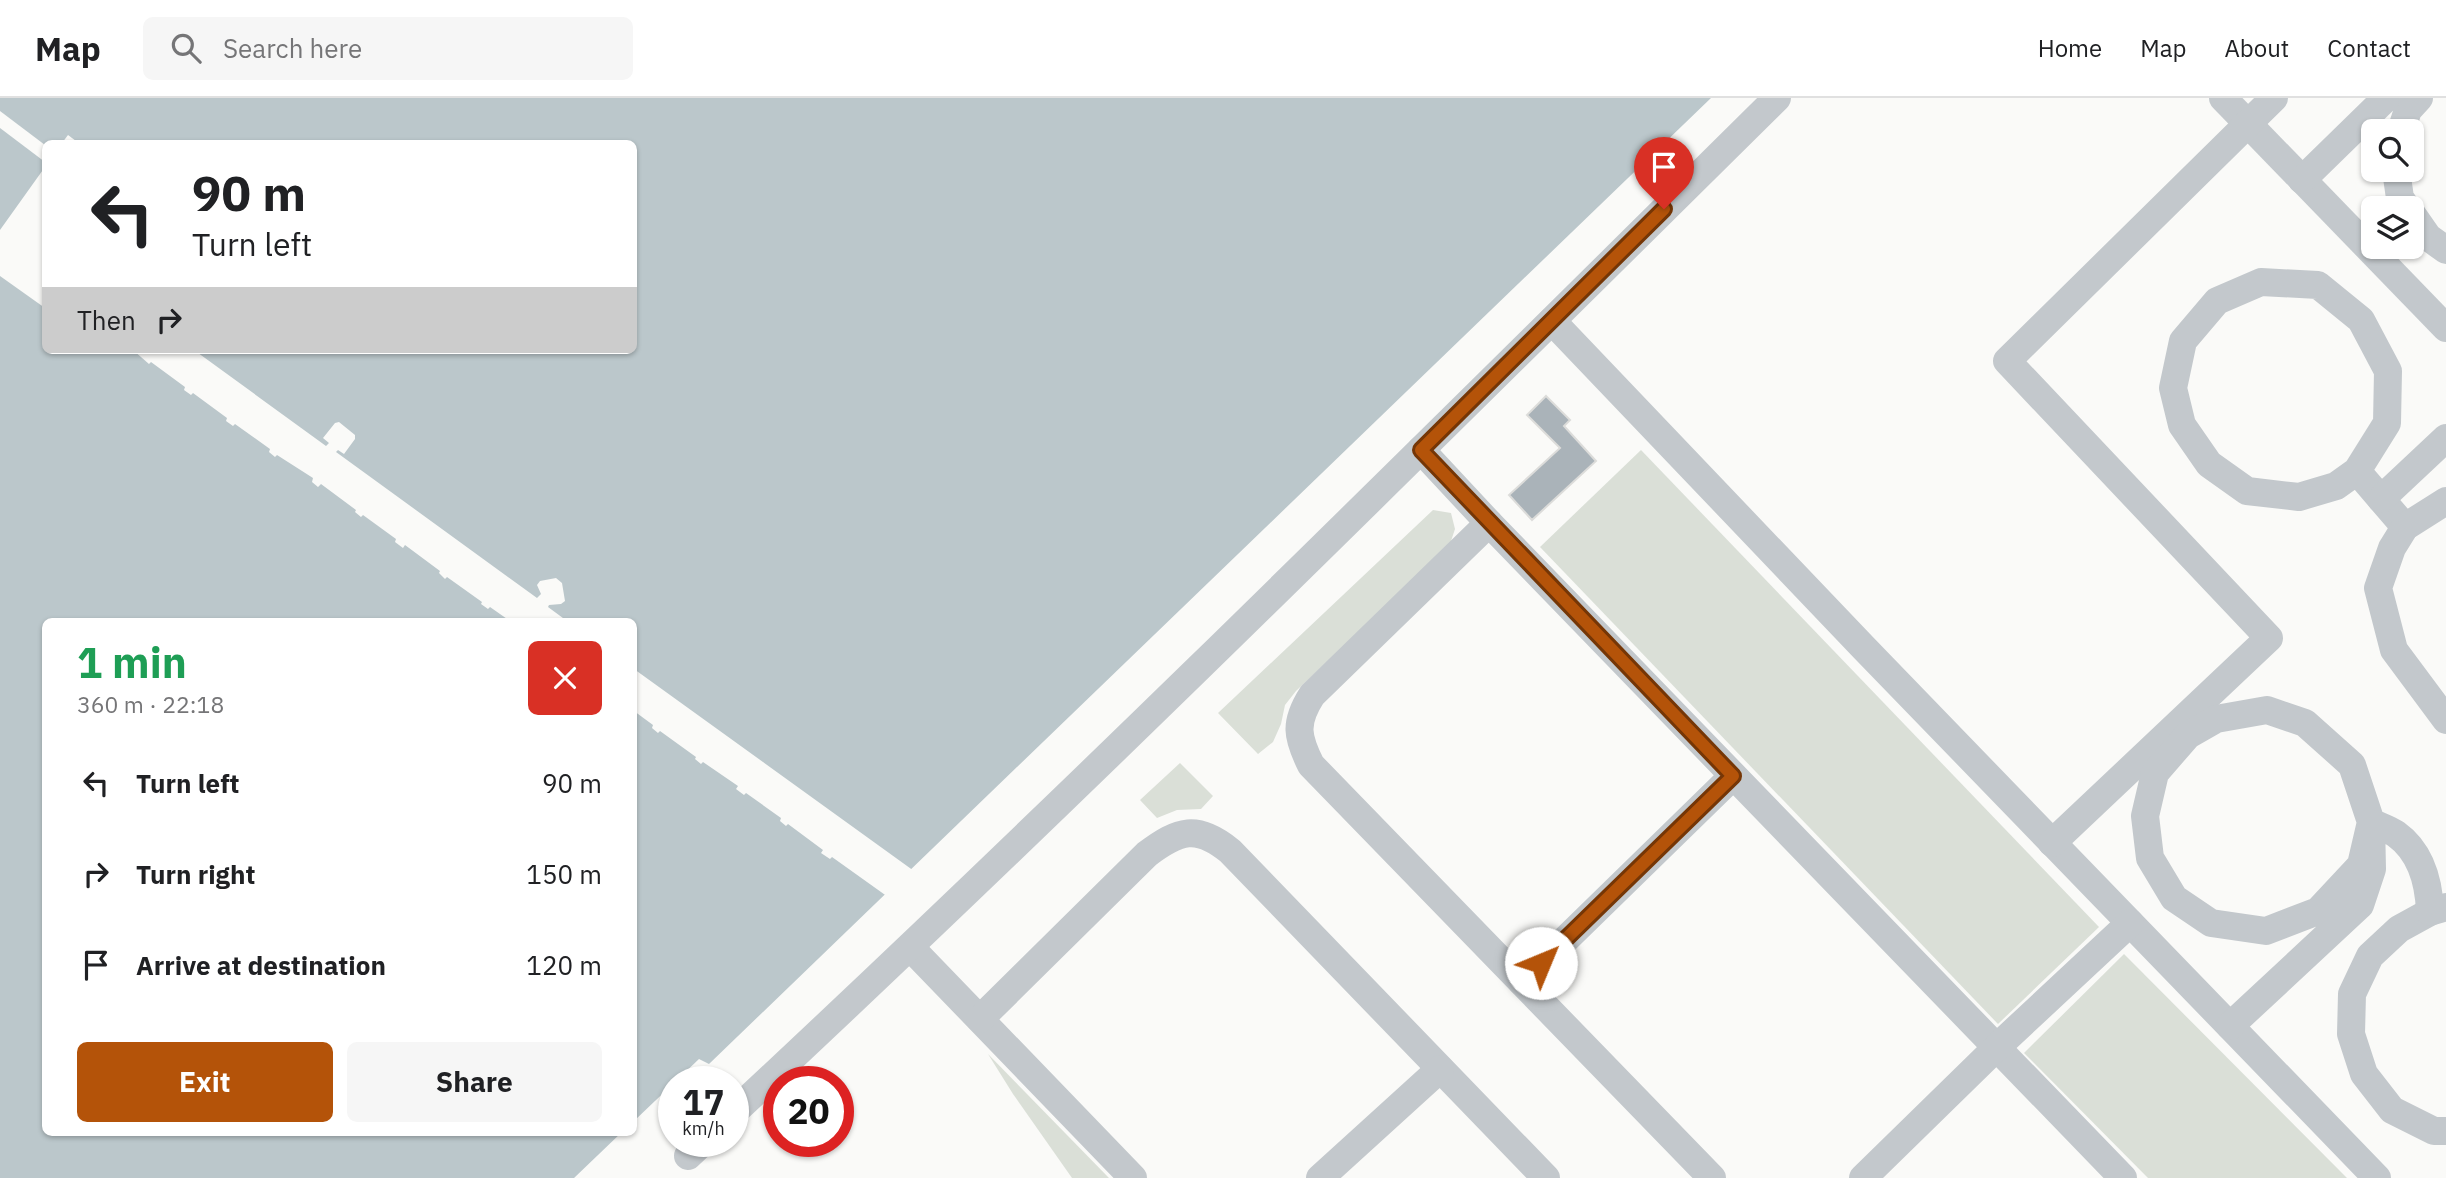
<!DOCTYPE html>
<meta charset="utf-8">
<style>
body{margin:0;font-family:"IBM Plex Sans",sans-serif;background:#f6f6f6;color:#202124;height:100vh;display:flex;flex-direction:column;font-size:26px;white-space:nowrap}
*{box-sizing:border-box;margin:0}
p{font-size:23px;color:#757577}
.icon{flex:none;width:38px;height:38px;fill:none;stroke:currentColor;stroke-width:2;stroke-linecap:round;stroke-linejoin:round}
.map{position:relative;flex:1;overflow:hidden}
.panel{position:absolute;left:42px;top:520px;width:595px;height:518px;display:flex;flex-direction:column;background:#fff;border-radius:10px;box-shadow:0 2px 5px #0004}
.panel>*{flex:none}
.banner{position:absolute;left:42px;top:42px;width:595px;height:214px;border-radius:10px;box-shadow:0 2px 5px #0004;background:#fff;color:#202124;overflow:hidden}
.buttons{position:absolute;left:2361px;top:21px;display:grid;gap:14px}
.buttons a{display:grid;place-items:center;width:63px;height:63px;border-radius:10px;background:#fff;box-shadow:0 2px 5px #0004;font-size:35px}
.speed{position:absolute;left:658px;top:968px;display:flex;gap:14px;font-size:35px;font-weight:700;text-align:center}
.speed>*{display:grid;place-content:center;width:91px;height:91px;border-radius:50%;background:#fff;box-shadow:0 2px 5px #0004;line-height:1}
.speed small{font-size:18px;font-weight:400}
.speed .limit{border:10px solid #d22;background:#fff;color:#111}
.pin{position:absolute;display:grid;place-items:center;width:60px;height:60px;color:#fff;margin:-72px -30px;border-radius:50% 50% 50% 0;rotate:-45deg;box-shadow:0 0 7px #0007}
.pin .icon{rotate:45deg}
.me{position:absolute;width:77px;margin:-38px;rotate:45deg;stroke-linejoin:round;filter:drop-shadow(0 0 5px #0008)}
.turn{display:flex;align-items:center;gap:24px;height:147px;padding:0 35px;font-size:32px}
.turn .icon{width:91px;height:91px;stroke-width:2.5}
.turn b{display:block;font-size:49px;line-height:60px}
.then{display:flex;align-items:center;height:66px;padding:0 35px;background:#0003;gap:14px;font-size:26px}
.round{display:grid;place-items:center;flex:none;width:74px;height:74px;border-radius:10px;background:#f6f6f6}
.headline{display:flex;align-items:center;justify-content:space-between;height:119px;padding:0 35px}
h1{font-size:42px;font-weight:700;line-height:52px;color:#1e9e55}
.primary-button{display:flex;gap:14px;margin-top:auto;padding:14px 35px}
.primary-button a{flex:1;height:80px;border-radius:10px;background:#b45309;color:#fff;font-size:28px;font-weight:700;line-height:80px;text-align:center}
.primary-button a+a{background:#f6f6f6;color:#202124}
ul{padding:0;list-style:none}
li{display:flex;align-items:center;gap:21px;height:91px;padding:0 35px}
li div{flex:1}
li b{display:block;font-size:26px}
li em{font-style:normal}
header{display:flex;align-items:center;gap:42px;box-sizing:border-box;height:98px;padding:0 35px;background:#fff;border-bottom:2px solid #e0e0e0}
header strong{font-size:33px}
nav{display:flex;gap:38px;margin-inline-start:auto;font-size:24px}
.search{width:490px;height:63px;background:#f6f6f6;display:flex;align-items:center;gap:18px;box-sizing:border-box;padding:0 24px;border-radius:10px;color:#757577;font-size:26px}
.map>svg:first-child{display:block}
.green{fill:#dadfd7}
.water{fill:#bbc7cb}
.pier{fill:#fafaf8}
.building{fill:#aab3b9;stroke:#dcdcda;stroke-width:2}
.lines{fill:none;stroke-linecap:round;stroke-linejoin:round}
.minor{stroke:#c3c8cc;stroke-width:28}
.route-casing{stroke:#753606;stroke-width:18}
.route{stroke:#b45309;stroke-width:12}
</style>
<header>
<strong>Map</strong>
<div class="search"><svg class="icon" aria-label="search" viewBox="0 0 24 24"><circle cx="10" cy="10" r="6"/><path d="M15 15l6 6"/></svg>Search here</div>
<nav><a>Home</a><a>Map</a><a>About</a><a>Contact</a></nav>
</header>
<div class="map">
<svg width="2446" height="1080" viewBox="0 0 2446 1080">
<rect width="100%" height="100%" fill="#fafaf8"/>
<g class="green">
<path d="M1641,352l458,477 -101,97 -458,-477z"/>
<path d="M1433,412l18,3 4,16 -6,18 -153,144 -11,14 -4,19 -8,18 -15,12 -40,-41z"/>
<path d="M1180,665l33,33 -12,13 -24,1 -20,8 -17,-18z"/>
<path d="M2124,856l223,224h-199l-124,-125z"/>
<path d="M988,956l121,124h-37l-59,-84z"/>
</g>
<path class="water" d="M0,0h1711l-1002,966 -10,-5 -65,62v-500h-588v511h576l-48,46h-574v-902l45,32 1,42h588v-206h-554l-12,-9 -6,8 -16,1 -1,23 -45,63z"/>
<g class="pier">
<path d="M0,13l45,34v17l-45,-34z"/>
<path d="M133,252h61l132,96 3,-3 -6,-5 12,-15 4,-1 16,13v4l-11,15 -6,-4 -2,2 201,146 4,-4 -4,-9 3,-4 16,-3 6,5 3,18 -4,3 -12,1 -1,2 19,14h-57l-20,-14 -2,2 -7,-5 1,-2 -35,-25 -2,2 -6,-6 1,-2 -35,-26 -2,3 -8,-6 1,-3 -33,-24 -2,2 -6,-5 1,-2 -35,-26 -3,3 -6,-5 1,-4 -36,-23 -2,2 -6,-5 1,-3 -35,-25 -2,2 -7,-5 1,-3 -34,-25 -2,2 -7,-5 1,-3 -34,-25 -2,2z"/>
<path d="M634,571l280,202 -26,26 -56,-40 -2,2 -9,-6 2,-3 -35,-26 -2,2 -6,-5 1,-3 -35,-25 -2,2 -8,-6 2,-3 -35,-24 -2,2 -6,-5 1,-2 -36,-26 -2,2 -6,-5 1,-3 -19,-14z"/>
</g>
<path class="building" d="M1546,298l24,24 -6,6 32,35 -64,59 -23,-25 51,-47 -33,-33z"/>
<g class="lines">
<g class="minor">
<path d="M2223,0l223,230"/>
<path d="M2401,33l7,-21 11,-12"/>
<path d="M2396,72l4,28 7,10"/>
<path d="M2302,82l84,-82"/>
<path d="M2412,116l16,23 18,13"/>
<path d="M1552,223l312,327 513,530"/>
<path d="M1421,352l68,73 634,655"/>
<path d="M2357,373l-21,15 -37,11 -52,-6 -38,-27 -27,-39 -9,-37 10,-47 34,-40 44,-19 57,3 43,35 27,51 -1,52 -30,48 48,56"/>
<path d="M2381,401l65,-61"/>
<path d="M2446,403l-41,26 -13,21 -14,40 16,62 52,70"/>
<path d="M1489,425l-177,172c-18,28 -15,42 -1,70l401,413"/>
<path d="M2052,745l217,-205 -262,-277 267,-263"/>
<path d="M2446,809l-16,5 -31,17 -29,27 -18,38 -1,40 13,40 28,36 42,21h12"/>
<path d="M911,850l222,230"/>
<path d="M1522,884l211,-206"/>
<path d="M980,921l167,-165c32,-24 50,-30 83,-3l316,327"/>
<path d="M2230,928l130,-121 12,-36 -1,-47 -19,-57 -47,-42 -38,-13 -51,9 -28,16 -33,38 -10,43 5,42 24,40 37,25 55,8 52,-20 43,-46 10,-43c8,4 18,7 25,12 25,18 33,48 34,78"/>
<path d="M733,1015c355,-331 699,-674 1044,-1015"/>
<path d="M688,1058l16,-15"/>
<path d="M1320,1080l120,-109"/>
<path d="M1863,1080l133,-130 134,-125"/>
</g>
</g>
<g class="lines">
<g class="route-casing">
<path id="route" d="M1541,865l192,-187 -312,-326 243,-241"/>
</g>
<use href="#route" class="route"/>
</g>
</svg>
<div class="buttons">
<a><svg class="icon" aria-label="search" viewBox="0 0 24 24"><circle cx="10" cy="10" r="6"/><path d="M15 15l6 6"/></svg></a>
<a><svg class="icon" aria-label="layers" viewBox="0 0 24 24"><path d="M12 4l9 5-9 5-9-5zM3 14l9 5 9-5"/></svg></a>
</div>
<div class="speed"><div>17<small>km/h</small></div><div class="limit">20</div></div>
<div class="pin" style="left:1664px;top:111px;background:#d93025"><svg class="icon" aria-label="arrive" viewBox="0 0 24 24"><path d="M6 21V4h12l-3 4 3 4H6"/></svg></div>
<svg class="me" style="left:1541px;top:865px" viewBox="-20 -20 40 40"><circle r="19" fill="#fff"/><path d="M0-13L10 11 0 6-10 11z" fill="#b45309"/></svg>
<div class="banner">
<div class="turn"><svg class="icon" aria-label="left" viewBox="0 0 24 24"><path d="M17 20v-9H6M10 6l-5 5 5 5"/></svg><div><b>90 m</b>Turn left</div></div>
<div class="then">Then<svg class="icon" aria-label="right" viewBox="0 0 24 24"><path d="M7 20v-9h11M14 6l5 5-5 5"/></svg></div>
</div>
<section class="panel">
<div class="headline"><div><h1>1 min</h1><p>360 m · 22:18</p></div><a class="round" style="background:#d93025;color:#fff"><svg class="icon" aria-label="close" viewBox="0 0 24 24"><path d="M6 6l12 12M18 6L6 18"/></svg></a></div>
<ul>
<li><svg class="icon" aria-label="left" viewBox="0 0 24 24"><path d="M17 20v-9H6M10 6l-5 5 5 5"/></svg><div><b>Turn left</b></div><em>90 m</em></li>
<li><svg class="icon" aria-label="right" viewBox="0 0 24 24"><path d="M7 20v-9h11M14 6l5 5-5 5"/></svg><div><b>Turn right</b></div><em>150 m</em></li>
<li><svg class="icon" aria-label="arrive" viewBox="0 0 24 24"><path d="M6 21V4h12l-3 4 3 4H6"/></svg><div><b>Arrive at destination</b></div><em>120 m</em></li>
</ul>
<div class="primary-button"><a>Exit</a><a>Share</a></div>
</section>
</div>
